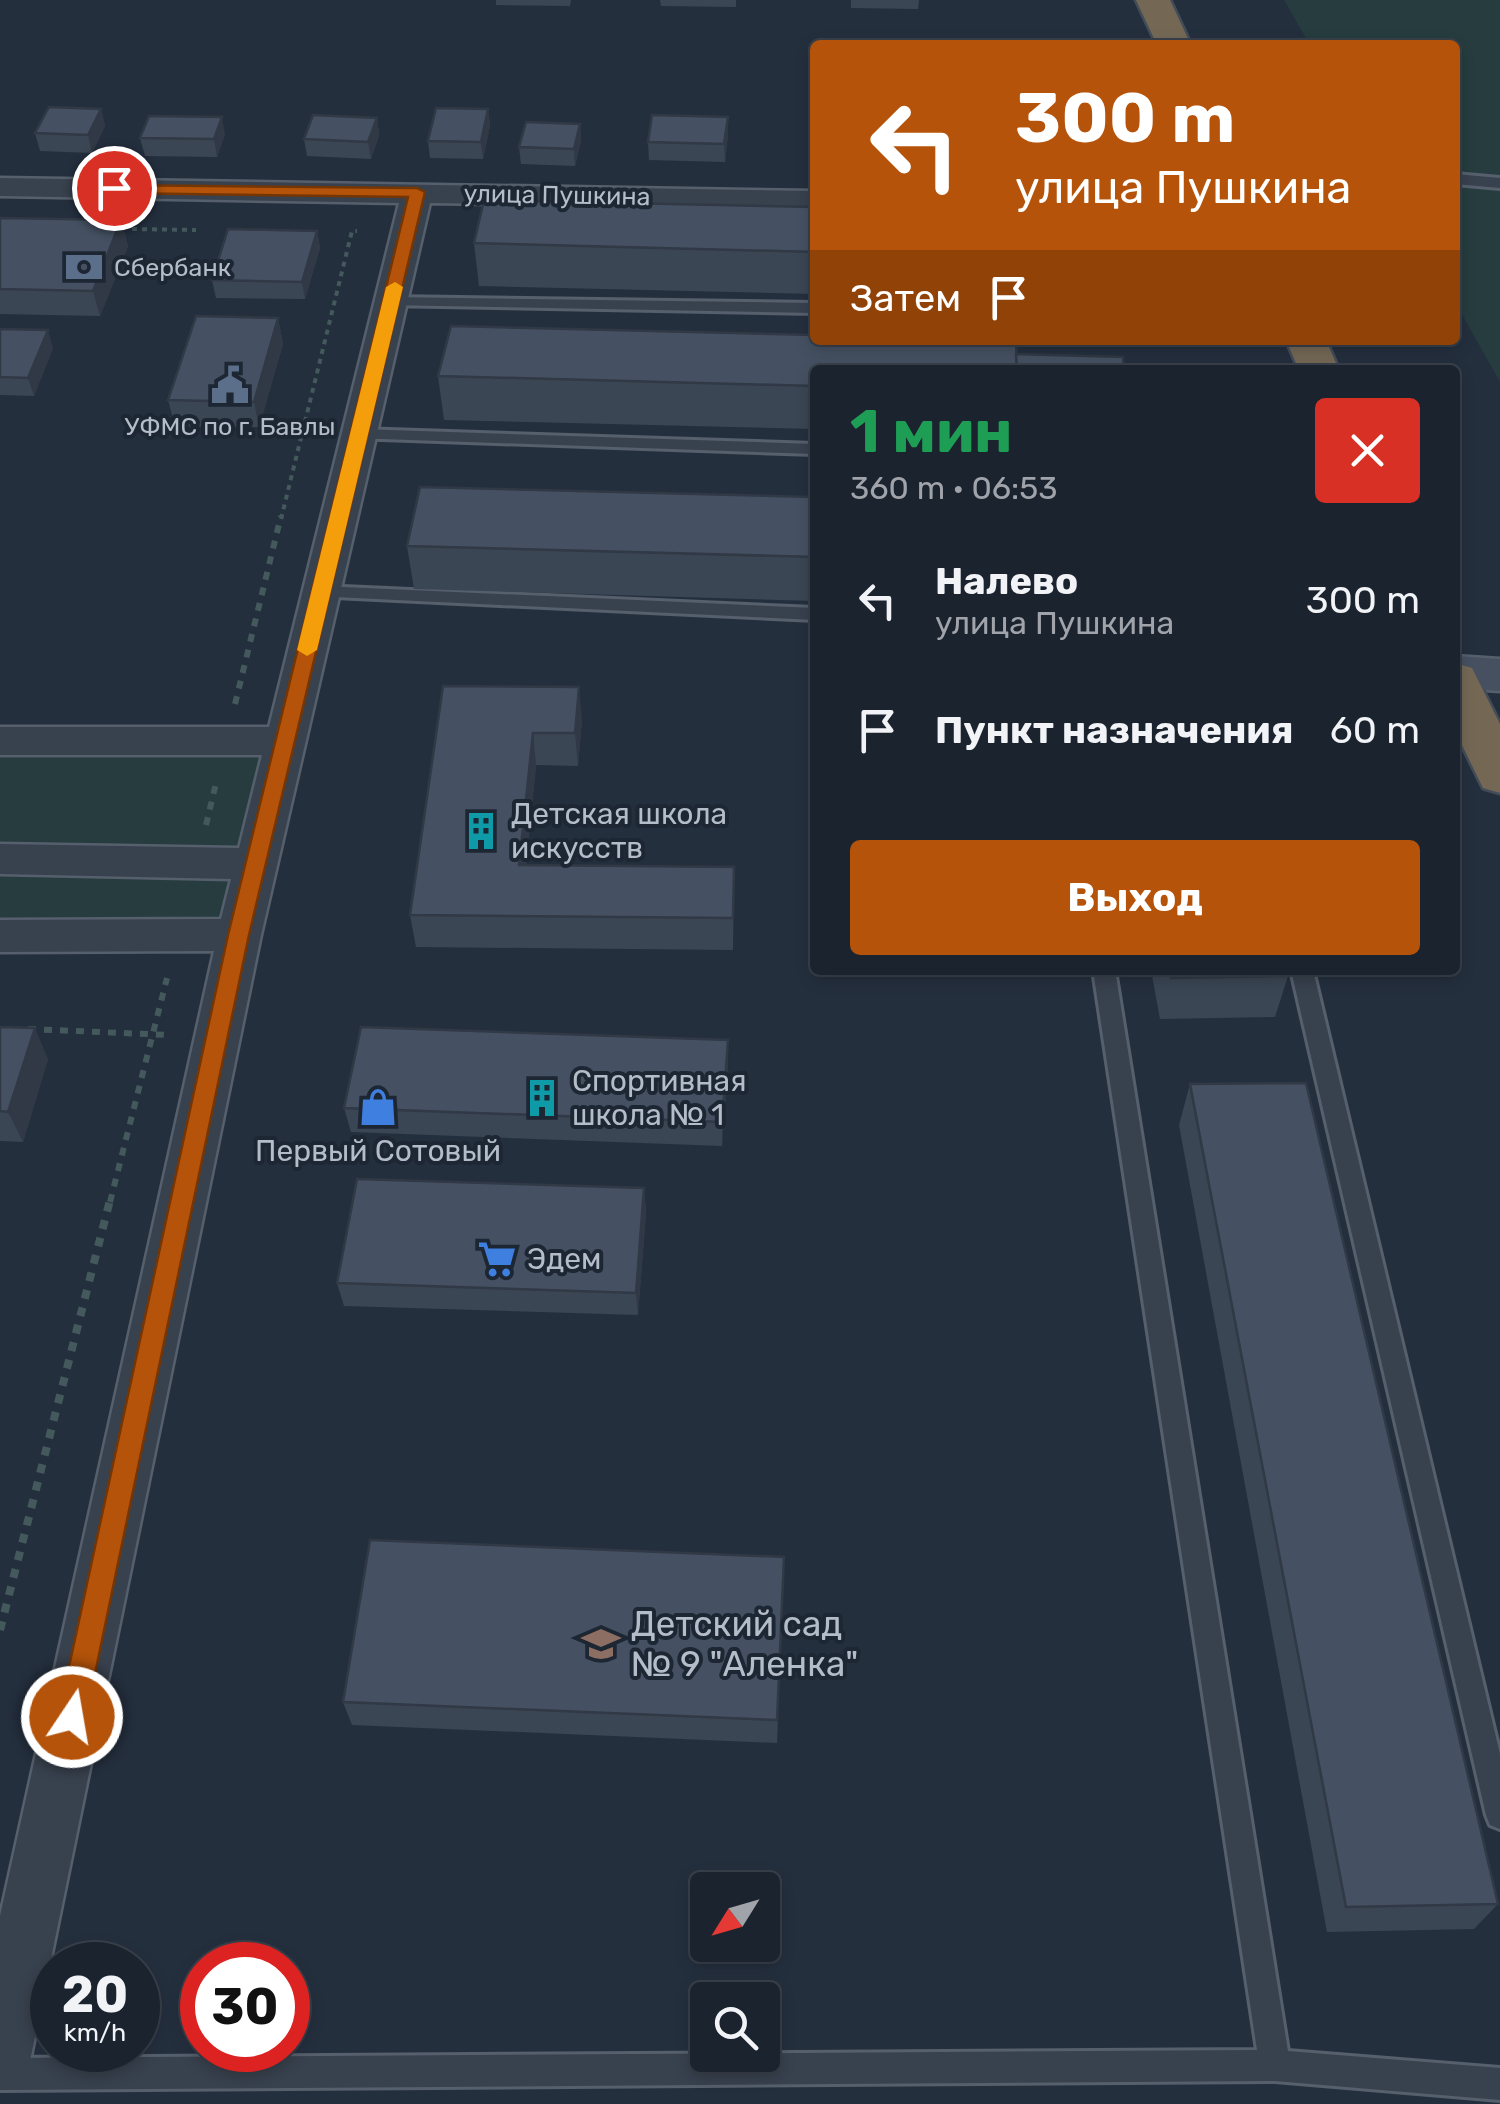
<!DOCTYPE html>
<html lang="ru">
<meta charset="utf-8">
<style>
body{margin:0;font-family:Rubik,sans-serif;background:#282f3a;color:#f1f3f6;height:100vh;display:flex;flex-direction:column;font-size:38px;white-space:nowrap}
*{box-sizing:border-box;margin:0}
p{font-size:32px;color:#a0a4aa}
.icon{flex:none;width:55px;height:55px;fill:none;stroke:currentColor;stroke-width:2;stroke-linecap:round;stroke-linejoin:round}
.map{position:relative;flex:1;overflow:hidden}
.sheet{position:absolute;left:810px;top:365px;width:650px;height:610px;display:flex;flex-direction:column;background:#1b232e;border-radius:10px;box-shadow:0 5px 15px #0003,0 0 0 2px #39404a}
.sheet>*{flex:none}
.guide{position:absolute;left:810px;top:40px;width:650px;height:305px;border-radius:10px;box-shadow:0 5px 15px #0003,0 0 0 2px #39404a;background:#b45309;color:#fff;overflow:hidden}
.needle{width:65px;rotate:233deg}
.tools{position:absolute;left:690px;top:1872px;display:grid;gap:20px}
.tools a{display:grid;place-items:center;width:90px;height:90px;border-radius:10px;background:#1b232e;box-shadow:0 5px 15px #0003,0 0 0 2px #39404a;font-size:50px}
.speed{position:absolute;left:30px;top:1942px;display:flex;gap:20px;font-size:50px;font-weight:700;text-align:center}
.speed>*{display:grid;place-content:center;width:130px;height:130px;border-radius:50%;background:#1b232e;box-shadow:0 5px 15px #0003,0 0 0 2px #39404a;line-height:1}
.speed small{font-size:25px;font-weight:400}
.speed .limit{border:15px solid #d22;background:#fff;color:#111}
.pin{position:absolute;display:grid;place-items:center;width:85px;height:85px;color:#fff;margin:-42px;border:5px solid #fff;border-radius:50%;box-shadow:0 2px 10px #0007}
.me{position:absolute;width:110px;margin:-55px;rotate:12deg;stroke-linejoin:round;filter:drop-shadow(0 0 8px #0008)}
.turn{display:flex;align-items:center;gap:35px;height:210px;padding:0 40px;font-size:45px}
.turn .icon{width:130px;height:130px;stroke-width:2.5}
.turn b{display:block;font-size:70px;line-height:85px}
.then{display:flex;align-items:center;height:95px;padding:0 40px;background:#0003;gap:20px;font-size:38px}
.round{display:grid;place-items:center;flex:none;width:105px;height:105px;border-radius:10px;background:#282f3a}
.overview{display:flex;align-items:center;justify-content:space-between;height:170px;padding:0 40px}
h1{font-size:60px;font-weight:700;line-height:75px;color:#1e9e55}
.primary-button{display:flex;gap:20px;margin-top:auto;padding:20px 40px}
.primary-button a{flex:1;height:115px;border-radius:10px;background:#b45309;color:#fff;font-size:40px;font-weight:700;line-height:115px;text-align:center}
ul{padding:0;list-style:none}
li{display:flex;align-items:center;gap:30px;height:130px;padding:0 40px}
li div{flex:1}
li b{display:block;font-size:38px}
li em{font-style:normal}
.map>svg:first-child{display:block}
.green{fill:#263c3f}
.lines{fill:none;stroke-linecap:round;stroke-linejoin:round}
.lane-casing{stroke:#565f6c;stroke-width:6}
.street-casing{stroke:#565f6c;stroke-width:5}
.secondary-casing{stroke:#565f6c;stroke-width:5}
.highway-casing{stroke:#434c59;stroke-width:5}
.path-far2{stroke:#44595c;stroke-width:4;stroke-dasharray:5 5;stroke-linecap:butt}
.path-far1{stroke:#44595c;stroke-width:6;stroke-dasharray:8 8;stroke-linecap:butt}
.path{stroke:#44595c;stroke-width:8;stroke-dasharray:9 9;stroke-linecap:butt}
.lane{fill:#38414e;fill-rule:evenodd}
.street{fill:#38414e;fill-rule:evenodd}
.secondary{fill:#465061;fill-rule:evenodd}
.highway{fill:#746855;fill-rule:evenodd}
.wall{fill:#3b4654}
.shaded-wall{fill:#303945}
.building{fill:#455162;stroke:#303945;stroke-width:2.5}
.route{fill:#b45309;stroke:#753606;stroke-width:2.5}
.slow{fill:#f59e0b}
.labels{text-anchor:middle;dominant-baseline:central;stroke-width:8;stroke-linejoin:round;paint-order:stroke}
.far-street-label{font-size:25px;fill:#b4bcc9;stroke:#1d2633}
.far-poi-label{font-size:25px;fill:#b4bcc9;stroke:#1d2633;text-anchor:start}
.poi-label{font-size:30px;fill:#b4bcc9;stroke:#1d2633;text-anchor:start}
.near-poi-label{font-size:35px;fill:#b4bcc9;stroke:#1d2633;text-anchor:start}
</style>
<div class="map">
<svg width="1500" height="2104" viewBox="0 0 1500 2104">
<rect width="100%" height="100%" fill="#242f3e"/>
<g class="green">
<path d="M1284,0h216v382l-45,-80v-257h-145z"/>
<path d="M0,741h285l-46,194 -239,1z"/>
</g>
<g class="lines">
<g class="lane-casing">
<g id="lane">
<path d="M1455,174l45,4v10l-45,-4z"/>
<path d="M391,297l424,6v10l-430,-8 -2,-3z"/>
<path d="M359,429l456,15v10l-462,-16v-8z"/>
<path d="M321,586l494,22v12l-501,-24v-8z"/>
<path d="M1093,970h22l173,1081 212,17v32l-225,-19 -1275,9v-32l1257,-8z"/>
<path d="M1291,970h22l187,784v75l-10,-4 -4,-10z"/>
</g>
</g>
<g class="street-casing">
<path id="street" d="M0,178l815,13v18l-385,-6 -169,732 -230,1121 -9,22 -22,9v-171l214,-965 -214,1v-32l221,-1 10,-40 -231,-5v-30l239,4 23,-93h-262v-28h269l130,-524 -399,-7z"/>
</g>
<g class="secondary-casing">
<path id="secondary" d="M1455,656l45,3v32l-45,-3z"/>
</g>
<g class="highway-casing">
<g id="highway">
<path d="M1136,0h34l21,45h-34z"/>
<path d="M1286,340h40l13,30h-40z"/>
<path d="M1455,663l17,5 28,56v69l-17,-5 -28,-57z"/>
</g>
</g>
<g class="path-far2">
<path d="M132,229l64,1"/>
<path d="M281,519l71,-288h5"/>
</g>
<g class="path-far1">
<path d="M235,704l46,-188"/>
<path d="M206,825l11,-46"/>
<path d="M28,1029l142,6"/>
<path d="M110,1202l57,-224"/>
</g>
<path class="path" d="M0,1630l110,-430"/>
<use href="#lane" class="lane"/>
<use href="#street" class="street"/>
<use href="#secondary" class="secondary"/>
<use href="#highway" class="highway"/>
</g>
<g class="wall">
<path d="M496,0h75l-1,6 -74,-1z"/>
<path d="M660,0h76v7l-75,-1z"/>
<path d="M851,0h68l-1,9 -67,-1z"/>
<path d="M101,109l4,17 -13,27 -52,-2 -5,-18z"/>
<path d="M488,109l2,17 -7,33 -53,-1 -2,-17z"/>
<path d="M728,117v17l-3,28 -76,-2 -1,-18z"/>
<path d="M377,118l2,17 -8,24 -64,-3 -3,-17z"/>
<path d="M580,124l1,17 -6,25 -54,-2 -2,-17z"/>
<path d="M225,134l-8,23 -72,-1 -5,-18z"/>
<path d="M815,207v87l-336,-8 -5,-43z"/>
<path d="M0,218l121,2 7,26 -28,70 -100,-2z"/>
<path d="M317,231l3,17 -15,51 -89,-1 -4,-18z"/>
<path d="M278,318l5,26 -24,83 -84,-1 -7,-26z"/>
<path d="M0,329l53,19 -19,48 -34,-1z"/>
<path d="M815,370v59l-371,-9 -6,-44z"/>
<path d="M815,497v104l-401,-12 -7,-43z"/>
<path d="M443,686l139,34 -4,46 -42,-1 -10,100 208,2 -1,83 -317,-3 -6,-32z"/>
<path d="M1151,970h136l1,6 -13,41 -115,2z"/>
<path d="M0,1027l48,32 -25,83 -23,-1z"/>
<path d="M728,1040v24l-6,82 -371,-14 -7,-24z"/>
<path d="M1190,1084l308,820 -24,25 -147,3 -148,-807z"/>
<path d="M644,1188l2,24 -8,103 -294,-9 -7,-23z"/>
<path d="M784,1557l-7,186 -425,-18 -9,-23z"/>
</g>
<g class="shaded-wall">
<path d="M101,109l4,17 -13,27 -4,-18z"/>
<path d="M488,109l2,17 -7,33 -2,-17z"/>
<path d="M222,117l3,17 -8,23 -3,-18z"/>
<path d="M728,117v17l-3,28 -1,-18z"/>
<path d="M377,118l2,17 -8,24 -3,-17z"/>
<path d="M580,124l1,17 -6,25 -1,-17z"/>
<path d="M121,220l7,26 -28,70 -7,-25z"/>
<path d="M317,231l3,17 -15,51 -3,-17z"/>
<path d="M278,318l5,26 -24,83 -5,-25z"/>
<path d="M48,330l5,18 -19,48 -6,-18z"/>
<path d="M579,687l3,33 -4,46 -3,-33z"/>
<path d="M533,733l3,32 -13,132 -4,-32z"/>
<path d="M35,1028l13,31 -25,83 -15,-30z"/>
<path d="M728,1040v24l-6,82v-24z"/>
<path d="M644,1188l2,24 -8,103 -2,-22z"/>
</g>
<g class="building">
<path d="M49,107l52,2 -13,26 -53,-2z"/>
<path d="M436,108l52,1 -7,33 -53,-1z"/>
<path d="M313,115l64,3 -9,24 -64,-3z"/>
<path d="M652,115l76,2 -4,27 -76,-2z"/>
<path d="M149,116l73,1 -8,22 -74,-1z"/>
<path d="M526,122l54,2 -6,25 -55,-2z"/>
<path d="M484,200l331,7v45l-341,-9z"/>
<path d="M0,218l121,2 -28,71 -93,-2z"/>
<path d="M228,229l89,2 -15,51 -90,-2z"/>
<path d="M196,316l82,2 -24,84 -86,-2z"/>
<path d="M451,326l364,9v5h201l1,30h-202v16l-377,-10z"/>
<path d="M0,329l48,1 -20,48 -28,-1z"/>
<path d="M1016,354l107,3 1,13h-107z"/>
<path d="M420,487l395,10v60l-408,-11z"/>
<path d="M443,686l136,1 -4,46h-42l-14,132 215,2 -1,51 -323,-3z"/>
<path d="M1169,970h118l1,6 -117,2z"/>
<path d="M0,1027l35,1 -27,84 -8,-1z"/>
<path d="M361,1027l367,13 -6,82 -378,-14z"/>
<path d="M1306,1083l192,821 -152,3 -156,-823z"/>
<path d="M357,1179l287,9 -8,105 -299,-10z"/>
<path d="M370,1540l414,17 -7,163 -434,-18z"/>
</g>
<path class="route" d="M108,185l309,3 8,4 -176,743 -163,782 -4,10 -10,4 -10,-4 -4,-10 170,-782 180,-738 -294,-4 -8,-5z"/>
<path class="slow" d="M395,282l8,5 -86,363 -10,6 -10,-6 89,-363z"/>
<defs>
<g id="bank-bare" transform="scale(3)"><path d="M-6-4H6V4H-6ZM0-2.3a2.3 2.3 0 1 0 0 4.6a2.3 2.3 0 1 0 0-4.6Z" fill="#5c6f8a" stroke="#1d2633" stroke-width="2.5" paint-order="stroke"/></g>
<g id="civic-bare" transform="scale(3)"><path d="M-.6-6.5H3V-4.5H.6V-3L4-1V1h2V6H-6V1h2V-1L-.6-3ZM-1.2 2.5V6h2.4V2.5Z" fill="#5c6f8a" stroke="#1d2633" stroke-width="2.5" paint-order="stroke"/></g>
<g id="building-bare" transform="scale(3)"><path d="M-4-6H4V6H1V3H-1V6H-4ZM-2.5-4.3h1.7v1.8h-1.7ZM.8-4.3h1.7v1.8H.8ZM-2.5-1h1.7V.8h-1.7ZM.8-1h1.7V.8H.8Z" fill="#0f9aa8" stroke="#1d2633" stroke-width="2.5" paint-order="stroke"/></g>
<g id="shop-bare" transform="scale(3)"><path d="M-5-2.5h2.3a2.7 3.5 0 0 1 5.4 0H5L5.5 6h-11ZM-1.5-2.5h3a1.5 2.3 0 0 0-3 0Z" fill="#3f7fe0" stroke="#1d2633" stroke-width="2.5" paint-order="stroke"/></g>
<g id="supermarket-bare" transform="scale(3)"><path d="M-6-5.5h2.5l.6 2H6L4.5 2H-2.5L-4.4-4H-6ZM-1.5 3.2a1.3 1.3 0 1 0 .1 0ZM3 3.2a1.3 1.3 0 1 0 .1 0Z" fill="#3f7fe0" stroke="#1d2633" stroke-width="2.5" paint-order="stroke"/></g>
<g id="school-bare" transform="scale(3)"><path d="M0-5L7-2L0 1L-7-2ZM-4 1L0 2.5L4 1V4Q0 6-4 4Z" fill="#8d6e63" stroke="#1d2633" stroke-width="2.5" paint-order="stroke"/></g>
</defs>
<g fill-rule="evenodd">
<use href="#bank-bare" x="84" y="267"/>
<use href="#civic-bare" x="230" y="385"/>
<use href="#building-bare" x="481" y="831"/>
<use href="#building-bare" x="542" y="1098"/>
<use href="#shop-bare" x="378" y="1107"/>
<use href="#supermarket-bare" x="497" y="1259"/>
<use href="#school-bare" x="601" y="1644"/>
</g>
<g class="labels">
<g class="far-street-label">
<text transform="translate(557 195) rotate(1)">улица Пушкина</text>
</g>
<g class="far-poi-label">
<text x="114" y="267">Сбербанк</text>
<text x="230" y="426" text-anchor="middle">УФМС по г. Бавлы</text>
</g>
<g class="poi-label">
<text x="511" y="814">Детская школа<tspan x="511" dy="34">искусств</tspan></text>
<text x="572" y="1081">Спортивная<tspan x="572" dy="34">школа № 1</tspan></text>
<text x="378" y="1151" text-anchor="middle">Первый Сотовый</text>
<text x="527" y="1259">Эдем</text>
</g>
<g class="near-poi-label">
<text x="631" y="1624">Детский сад<tspan x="631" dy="40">№ 9 "Аленка"</tspan></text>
</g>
</g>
</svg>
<div class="tools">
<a><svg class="needle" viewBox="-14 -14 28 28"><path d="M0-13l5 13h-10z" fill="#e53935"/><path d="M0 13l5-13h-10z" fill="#a0a4aa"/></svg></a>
<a><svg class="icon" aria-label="search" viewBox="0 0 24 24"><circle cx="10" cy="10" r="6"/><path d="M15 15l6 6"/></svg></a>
</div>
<div class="speed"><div>20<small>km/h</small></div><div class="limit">30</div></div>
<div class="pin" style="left:114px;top:188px;background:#d93025"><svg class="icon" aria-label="arrive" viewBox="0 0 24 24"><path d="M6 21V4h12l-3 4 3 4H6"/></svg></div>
<svg class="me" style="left:72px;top:1717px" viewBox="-20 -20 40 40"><circle r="17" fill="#b45309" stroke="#fff" stroke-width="3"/><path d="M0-11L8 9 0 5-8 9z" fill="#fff"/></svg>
<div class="guide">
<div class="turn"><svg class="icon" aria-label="left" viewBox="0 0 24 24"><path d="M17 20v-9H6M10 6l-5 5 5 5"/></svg><div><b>300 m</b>улица Пушкина</div></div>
<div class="then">Затем<svg class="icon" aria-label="arrive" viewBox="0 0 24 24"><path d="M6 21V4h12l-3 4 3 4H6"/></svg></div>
</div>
<section class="sheet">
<div class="overview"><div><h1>1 мин</h1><p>360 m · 06:53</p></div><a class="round" style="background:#d93025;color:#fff"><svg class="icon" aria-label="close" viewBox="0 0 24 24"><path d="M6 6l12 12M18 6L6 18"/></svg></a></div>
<ul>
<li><svg class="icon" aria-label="left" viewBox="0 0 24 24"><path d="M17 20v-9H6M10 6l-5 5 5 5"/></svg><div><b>Налево</b><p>улица Пушкина</p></div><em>300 m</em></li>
<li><svg class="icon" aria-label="arrive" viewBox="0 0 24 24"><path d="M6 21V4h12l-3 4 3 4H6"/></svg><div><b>Пункт назначения</b></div><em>60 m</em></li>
</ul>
<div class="primary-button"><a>Выход</a></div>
</section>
</div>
